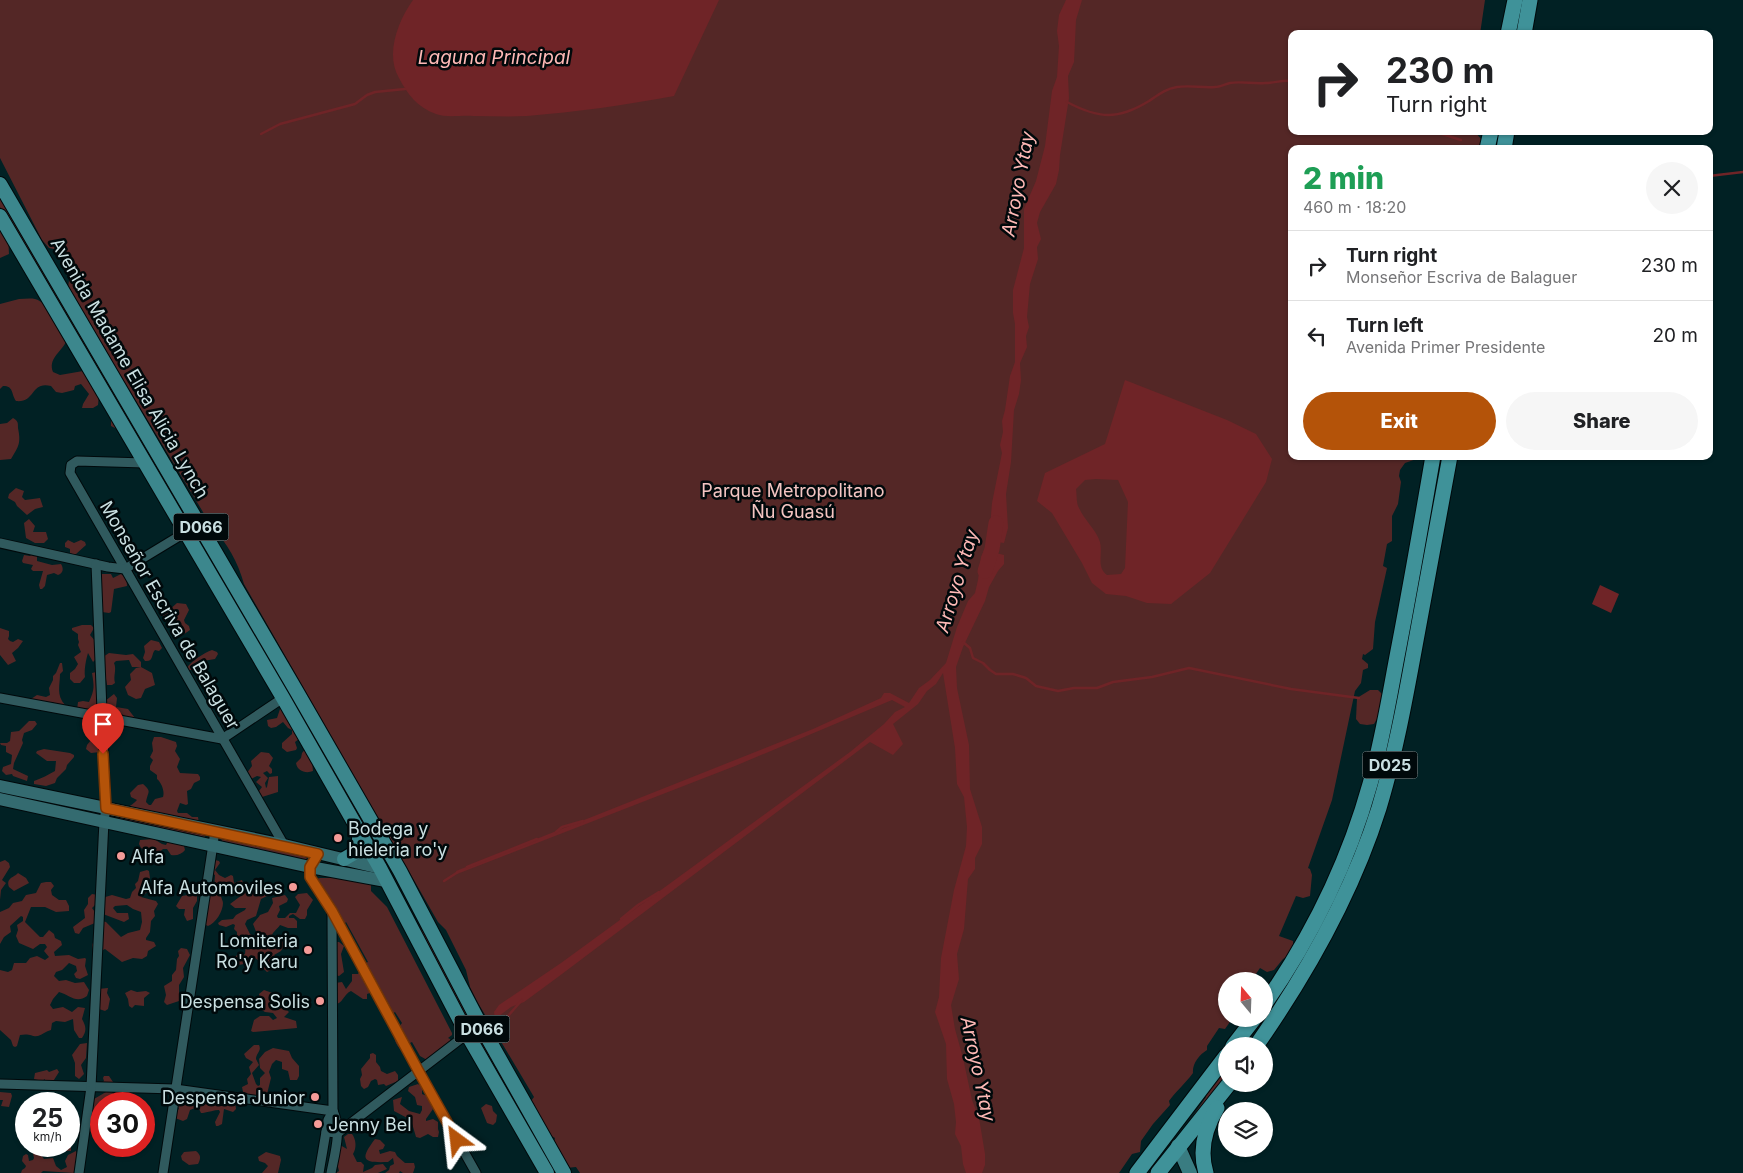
<!DOCTYPE html>
<meta charset="utf-8">
<style>
body{margin:0;font-family:Inter,sans-serif;background:#f6f6f6;color:#202124;height:100vh;display:flex;flex-direction:column;font-size:19px;white-space:nowrap}
*{box-sizing:border-box;margin:0}
p{font-size:16px;color:#757577}
.icon{flex:none;width:28px;height:28px;fill:none;stroke:currentColor;stroke-width:2;stroke-linecap:round;stroke-linejoin:round}
.map{position:relative;flex:1;overflow:hidden}
.sheet{position:absolute;left:1288px;top:145px;width:425px;height:315px;display:flex;flex-direction:column;background:#fff;border-radius:10px;box-shadow:0 1px 4px #0004}
.sheet>*{flex:none}
.guide{position:absolute;left:1288px;top:30px;width:425px;height:105px;border-radius:10px;box-shadow:0 1px 4px #0004;background:#fff;color:#202124;overflow:hidden}
.needle{width:32px;rotate:341deg}
.controls{position:absolute;left:1218px;top:972px;display:grid;gap:10px}
.controls a{display:grid;place-items:center;width:55px;height:55px;border-radius:50%;background:#fff;box-shadow:0 1px 4px #0004;font-size:25px}
.speed{position:absolute;left:15px;top:1092px;display:flex;gap:10px;font-size:25px;font-weight:700;text-align:center}
.speed>*{display:grid;place-content:center;width:65px;height:65px;border-radius:50%;background:#fff;box-shadow:0 1px 4px #0004;line-height:1}
.speed small{font-size:12px;font-weight:400}
.speed .limit{border:8px solid #d22;background:#fff;color:#111}
.pin{position:absolute;display:grid;place-items:center;width:42px;height:42px;color:#fff;margin:-51px -21px;border-radius:50% 50% 50% 0;rotate:-45deg;box-shadow:0 0 5px #0007}
.pin .icon{rotate:45deg}
.me{position:absolute;width:55px;margin:-28px;rotate:330deg;stroke-linejoin:round;filter:drop-shadow(0 0 4px #0008)}
.turn{display:flex;align-items:center;gap:18px;height:105px;padding:0 15px;font-size:22px}
.turn .icon{width:65px;height:65px;stroke-width:2.5}
.turn b{display:block;font-size:35px;line-height:42px}
.round{display:grid;place-items:center;flex:none;width:52px;height:52px;border-radius:26px;background:#f6f6f6}
.head{display:flex;align-items:center;justify-content:space-between;height:85px;padding:0 15px}
h1{font-size:30px;font-weight:800;line-height:38px;color:#1e9e55}
.action{display:flex;gap:10px;margin-top:auto;padding:10px 15px}
.action a{flex:1;height:58px;border-radius:30px;background:#b45309;color:#fff;font-size:20px;font-weight:800;line-height:58px;text-align:center}
.action a+a{background:#f6f6f6;color:#202124}
ul{padding:0;list-style:none}
li{display:flex;align-items:center;gap:15px;height:70px;padding:0 15px;border-top:1px solid #e0e0e0}
li div{flex:1}
li b{display:block;font-size:19px}
li em{font-style:normal}
.map>svg:first-child{display:block}
.green{fill:#542726}
.water{fill:#6f2427;fill-rule:evenodd}
.lines{fill:none;stroke-linecap:round;stroke-linejoin:round}
.stream{stroke:#6f2427;stroke-width:2.5}
.river{stroke:#6f2427;stroke-width:15}
.minor-casing{stroke:#00090b;stroke-width:11}
.secondary-casing{stroke:#00090b;stroke-width:14}
.primary-casing{stroke:#00090b;stroke-width:16}
.trunk-casing{stroke:#00090b;stroke-width:16}
.motorway-casing{stroke:#00090b;stroke-width:17}
.minor{stroke:#305a5e;stroke-width:9}
.secondary{stroke:#346b70;stroke-width:12}
.primary{stroke:#397c81;stroke-width:14}
.trunk{stroke:#3c878d;stroke-width:14}
.motorway{stroke:#3f9299;stroke-width:15}
.route-casing{stroke:#753606;stroke-width:12}
.route{stroke:#b45309;stroke-width:9}
.poi-dot{fill:#f59b98;stroke:#00090b;stroke-width:2}
.labels{text-anchor:middle;dominant-baseline:central;stroke-width:5;stroke-linejoin:round;paint-order:stroke}
.shield{fill:#00090b;stroke:#8d9fa1;stroke-width:1}
.shield-label{font-size:16px;font-weight:bold;fill:#c9dfe1}
.street-label{font-size:18px;fill:#c9dfe1;stroke:#00090b}
.park-label{font-size:18px;fill:#f4c5c2;stroke:#00090b}
.poi-label{font-size:18px;fill:#c9dfe1;stroke:#00090b;text-anchor:end}
.water-label{font-size:19px;font-style:italic;fill:#feb9b6;stroke:#00090b}
</style>
<div class="map">
<svg width="1743" height="1173" viewBox="0 0 1743 1173">
<rect width="100%" height="100%" fill="#012124"/>
<g class="green">
<path d="M0,0h1485l-5,34h-189v97h183l8,9c-4,12 -12,8 -21,7l-2,2h-168v307h134l-20,7 -5,7 -1,6 2,6 -3,22 -6,12v25l-5,3 -4,22 4,2 -12,54 -2,27 -8,6 -2,-1 -1,5 6,5v4l-5,2 -2,13 -6,8 -23,109 -24,68 2,1 2,6 -2,21 -7,2 -7,-2 -17,40 14,5v8l-4,6 -6,4 -9,11 -7,2 -7,-4 -9,13h-25v38h6l-7,10 -6,-1 -12,18v4c-8,5 -15,14 -14,23 -8,11 -17,18 -24,28l1,4 -17,19 -12,17 -1,11 -8,2 -13,19h-539l-4,-6 -10,1 -13,-21 2,-9 -7,-4 -17,-33 3,-4 -56,-94 -8,-16 -4,-17 -20,-40 -8,-8 -194,-338c-6,-22 -17,-41 -32,-57l-144,-239 1,-8 7,-13 -9,-15 -18,-4 -7,-8 -42,-82z"/>
<path d="M0,197l312,532 62,113 -53,-89 -9,8 1,10c-7,3 -16,0 -17,-8l5,-5 1,-5 5,-6 -8,-8 -4,3 2,6 -1,2 -9,2 -5,-4v-5l10,-9v-4l-4,-2 -5,-6 -7,5 -5,1 -3,-2 -1,-6 10,-2 4,-12 -164,-277 -6,-3v-5l3,-5 -1,-17 -113,-192z"/>
<path d="M0,226l8,9 1,19 -9,4z"/>
<path d="M19,299c5,0 11,-1 16,0 13,3 30,31 31,43 -6,11 -18,17 -13,30l7,3 23,-4c8,10 18,21 15,34l-5,3h-11l1,-4 6,-10 -8,-10 -6,2 -1,4 -12,3 -6,-1 -5,-6c-21,-5 -15,17 -35,15 -5,-7 -2,-15 -13,-15l-3,3v-85z"/>
<path d="M13,418c5,3 5,4 5,10 3,15 1,18 -7,31l-11,1v-36l7,-1z"/>
<path d="M16,488l8,3 -2,6 3,3 15,-2 3,9 -8,2 -8,6 -10,-9 -2,-4 -7,-4 1,-4z"/>
<path d="M29,519l6,7 -2,6h13l2,7 -4,4h-9l-9,-5 -2,-15z"/>
<path d="M68,540l6,3 7,-3 4,2 1,3 -10,9h-4l-2,-1v-4l-5,-2v-4z"/>
<path d="M33,553l4,2v6l15,4 9,-1c3,5 2,9 -3,11l-4,-2 -7,2 -2,11 -3,3h-2l-1,-4 4,-14h-10l-2,-2 2,-4 -10,-2 -1,-2 2,-6 6,1z"/>
<path d="M101,574h10l2,4 8,-4c5,3 6,7 6,12l-13,3 -3,23 -2,1 -7,-1 -10,-23z"/>
<path d="M177,603l9,1 3,6 -5,10 1,3 4,3 1,4 -10,7 -4,-2c-3,-6 0,-10 -2,-16l5,-5v-4l-2,-1 -10,7h-7l1,-4 7,-1z"/>
<path d="M82,625h9l3,3 -4,7 6,7 -1,18 -2,2 -5,-9c-2,7 -4,16 -3,24l-5,6h-6l-4,-4v-6l5,-4 3,-5 -4,-7 7,-5 -3,-7 1,-3 -1,-3v-5l-6,-4v-2z"/>
<path d="M0,628l9,3v5l-1,3 2,2 3,1 5,-3 5,2 -5,7 -6,5 4,8 -8,4 -8,-10z"/>
<path d="M151,640l8,2 3,6 -3,3 -4,-1c-4,4 -1,12 -10,11l-2,-3 2,-6 -1,-6z"/>
<path d="M212,650l5,2 1,2 -3,5 -12,2 -6,9h-9l-1,-2c4,-7 17,-15 25,-18z"/>
<path d="M109,653l17,2 7,-1 8,8v5h-9l-3,-7 -13,1 -2,2c3,7 -1,12 1,20l-3,2h-5l-1,-6h-2l-1,-22z"/>
<path d="M60,663h2l1,8 -3,3c0,11 -4,21 5,31l-2,4 -7,-4 -3,-3 -4,1 -18,-4 6,-4 9,2 4,-2 -1,-7 4,-8v-4l3,-3z"/>
<path d="M141,667l11,6 3,12 -10,4 -4,9 -5,1 -8,-4 -3,-8 6,-7 -1,-6 6,-6z"/>
<path d="M96,672l2,2 -2,26 1,2 -5,11 -15,-3 1,-8 5,-1 6,1c6,-13 5,-16 3,-29z"/>
<path d="M1370,690h8l6,6 -6,21 -4,7 -7,1 -7,-1 -4,-5 1,-21z"/>
<path d="M114,694l3,4 -1,9 12,2 7,9 -6,1 -23,-16 -1,-2z"/>
<path d="M29,721h6l2,3 -5,6 -8,3 -2,7 1,3 -9,20 -1,6 15,7 -1,5 -14,-5 -1,-2 -6,1 -4,-4 1,-4 8,-3 1,-9 -6,-3v-6l-5,-1 -1,-2h7l3,-2 1,-9 8,-1z"/>
<path d="M97,724l2,1 1,7 -4,5 5,6 -1,9 -9,1 -5,-4 1,-4 4,-5 -3,-6z"/>
<path d="M154,737h7l15,5 1,4 -2,5 5,8 -3,8 3,6 18,1 2,3v3l-6,3 -3,6 -4,2 1,13 -2,1 -6,-2 -3,8 1,2h9l5,4h6l1,7 8,11 -3,2 -21,-5 -4,11 5,3 1,4c-3,4 -8,6 -14,5l-4,-6h-4l-9,8 -7,-6 -6,-3 -2,-4 1,-4 14,-1 8,5 4,1 2,-4 -2,-12h-10l-1,-3 -16,-3 -1,3 -21,-7c2,-8 15,-13 20,-19l-6,-3 -1,-4 8,-8 5,-1c9,8 5,7 3,18l3,3h2l4,-6 8,-2c2,-6 -2,-15 -6,-18v-4l-7,-5v-4l3,-6 -3,-3 3,-6 -1,-8z"/>
<path d="M44,749l26,4 4,2v2l-7,8 -1,4 -9,9 -2,5 -9,3 -12,-2v-3c8,-3 14,-6 21,-10l1,-10h-9l-11,-8 1,-2z"/>
<path d="M261,752l8,1 4,5 -4,8 3,3v4l-2,1 -3,-3 -4,2 5,5 -3,5 1,5 1,-1 2,-10 9,-1v16l-16,5 -3,-6 3,-4 -6,-5 5,-5 -4,-1 -8,4 -5,-3 8,-11 -1,-5z"/>
<path d="M221,838l85,18 1,2 -2,2 -83,-19z"/>
<path d="M5,860l4,3 1,4 -8,13 4,3 -5,7 -1,10v-38z"/>
<path d="M215,860l4,1 1,2 -5,7 4,5 6,3 6,-3 2,1 1,7 8,-3 3,9 -9,1 -5,-3 -5,1 -5,7c0,3 2,6 2,8 0,8 -7,20 -15,23l-4,-2v-20l5,-4 -1,-4 6,-7 1,-14 -3,-2z"/>
<path d="M147,870l2,1 1,7 -2,2 3,9 -10,8 15,4 2,3 -4,7 1,5 -4,5 -1,11 -4,6v2l8,2 2,4 -8,5 -1,5 -5,3 -9,-1 -11,4 -17,-13 -4,2h-8l-1,-6 10,-24 4,1 15,15 7,-4 12,-3 2,-8 -1,-10 -8,-3 -6,-4 -12,1 -2,2 4,5h11l1,6 -5,3 -21,-8 -1,-16 10,-3 14,4 4,-1 2,-6 4,-4 -1,-4 3,-3 2,-9z"/>
<path d="M18,873l8,5 3,5 -15,8 -5,-4c-3,-9 4,-9 9,-14z"/>
<path d="M320,878h24l27,6v7l16,16 65,126v2l-4,3 2,1 1,3 -24,18 -7,-4 -8,-14 -4,2 -3,10c-11,-11 -15,-17 -3,-31l-7,-11 -4,3 -15,-14 -3,-9 -6,2v5h-4l-12,-8c-7,3 -7,10 -14,13l-2,-21 7,-1 4,7 6,-8v-7h6l5,-10 5,-2 -22,-40 -6,8h-3l-4,-5 -17,-46z"/>
<path d="M46,882h5l3,4 -3,4 1,5 7,5h7l3,6v5l-13,1 -11,-5h-14l-6,15 15,15h3l6,-7 5,4 1,4 6,3 1,4 -8,7 1,4 14,-1 9,4 7,-1 1,1 -1,7 3,9 -8,4 -4,-1 -2,-4 3,-3 -1,-5 -7,-3 -7,7 -6,2 -2,4 5,5 7,-1 9,3 9,-1 5,8 -2,6c-11,8 -17,-1 -28,-4l-6,7 -3,6 3,4 10,-2 9,5 6,-5 7,1 -3,11c4,7 5,12 0,19h-3l-5,-8 -1,-11 -8,3 -9,-1 -4,2 -1,7c-5,1 -9,5 -13,6 -6,1 -8,-3 -18,-1l-3,11 -2,1 -2,-1 -2,-6 -11,-10v-60l8,2 4,-2 2,-7h12l4,-5 7,-2 8,4 4,-3 -5,-6 3,-4 -2,-3h-5l-7,5 -14,-6 -3,-7 2,-6 -1,-5 6,-4v-4l-2,-1 -11,10 1,6 -7,5 -4,7v-32l9,-4 4,-5 9,-2 4,-6 10,-2 5,-10z"/>
<path d="M251,890l6,3 4,-2 3,1 3,4 -6,3 -5,17 -9,4 -2,4 5,10 4,2 3,-2 -4,-10c2,-3 5,-6 7,-9l8,-3 5,-9 -1,-5 13,-3 3,4 -1,3 -8,4 1,4 -3,6 1,2h7l5,-5h6l4,-8 -5,-8 3,-3 9,-1 6,7 -6,10v5l-2,4h-5l-7,-5 -4,2v2h5l3,3v7h-9l-8,-3c-3,5 -10,8 -9,16l9,-2 5,5 -4,7 -7,4 3,3h7l2,9 -4,3 -9,-1 -6,3 -5,-5 -3,-6 -8,-6 -3,3 -1,4c-3,2 -7,4 -10,2l-2,-7 4,-4 4,2 2,-1 1,-11 -9,-6v-5l-3,-3 1,-4 -2,-1 -7,3 -7,-2 -1,-2 4,-3 11,-1 3,-4 9,-5 1,-2h-11l-5,-4 12,-9v-2z"/>
<path d="M92,894l6,1 -1,8 -5,5 5,7 -2,8 -12,5 -4,6 -4,-1 -2,-6 12,-9 -1,-8 4,-6v-6z"/>
<path d="M193,894l4,2v5l-4,7v11l-6,2 -3,-6 1,-6h-6l-3,-3 6,-10z"/>
<path d="M401,894l17,31 9,12 130,236h-6l-62,-107z"/>
<path d="M336,942h3l5,4 -3,8 3,18 -5,4 -4,-1 -7,-25z"/>
<path d="M181,948l6,1 3,6 -7,13 1,9 -5,8v16l-12,4 -3,-3 2,-7 -2,-9 8,-5v-6l4,-5 1,-11 2,-3 -1,-5z"/>
<path d="M108,988l-1,5 3,6 -2,10 -3,2 -6,-2 -1,-20z"/>
<path d="M131,990l6,2 9,-1 4,2 -6,5v8l-9,-1 -3,3 -3,-2 -1,-7 -3,-6z"/>
<path d="M264,990l14,5 1,5 -5,-1 -2,5 12,-2 2,7 3,3 -5,5 12,4 1,7 -44,4 -2,-1 3,-11 6,-4h9l4,4 4,-2 -4,-5 -8,-1 -5,-3 -1,-4 2,-2 -2,-9z"/>
<path d="M87,1043l-1,15 -5,7 3,9 -5,5 -4,-3v-13l-3,-8 8,-11z"/>
<path d="M254,1045h5c3,6 -3,8 -3,14l3,6 -7,8 4,11 2,2 2,-1v-7l5,-5 -5,-5 -1,-9 6,-7 8,-4 16,3 3,7 7,8v10l-2,4h-7l-2,-9 -6,-2v-7l-6,-2 -4,4 -3,8 2,6 -5,20 -17,-1 -2,-4 -4,-1 -1,-5 6,-3 -1,-5 4,-5 -2,-7 4,-5 -7,-4 -2,-4z"/>
<path d="M373,1053l3,2v7l4,5 1,4 6,3 8,-3 3,4v6l-12,5 -2,-2 -6,1 -1,-5 -2,-1 -4,2 -3,6 -4,2 -3,-3 -1,-7 2,-4 -1,-6 9,-11v-4z"/>
<path d="M1226,1068v8l-44,56 24,-35 -1,-2z"/>
<path d="M57,1069l2,3 -7,11h-7v-4l-3,2 -8,-2 1,-6 12,-3 2,2z"/>
<path d="M104,1076h5l6,9 -3,6 2,6 -6,7h-7v8l-7,1 -3,-6 3,-4v-4l12,-7 -5,-8 3,-3 -1,-3z"/>
<path d="M418,1084l4,3v7l5,2 6,13 -7,10v2l7,-2 5,3v7l1,3 -1,5h-5l-5,-3 -8,4 -4,-1 -5,-17 -17,-9 -1,-11 9,-3 -2,7 9,7 11,3 2,-4v-4l-5,-1 -2,-8 -7,-6 1,-4z"/>
<path d="M0,1092l11,1 1,3 -3,11 -8,-1 2,-6h-3z"/>
<path d="M200,1095l20,5 5,-1 10,3 1,7 -3,3 -9,-3 -2,15 -4,2h-2l-1,-4 5,-10 -1,-2c-5,0 -10,2 -16,3h-2l-3,-6 -8,3 -3,9 -4,2 -8,-3 -2,-7 5,-1 1,-2 -7,-3 3,-6 4,-1 12,1z"/>
<path d="M486,1104l6,2 1,5 4,4 -1,7 -3,3 -6,-2 -6,-15z"/>
<path d="M348,1134h4c4,5 5,14 1,20l4,8h4l3,3 -1,7 9,-4 3,-3 8,-1 4,5 -9,4h-42l3,-2 -1,-4 -3,-3 4,-8 -1,-4 2,-7 7,4 -3,-12z"/>
<path d="M375,1139l5,1 5,5 -2,4 -4,1 1,4 10,-3 5,1 2,4 8,7h9l1,4 -2,6h-10l-3,-2 -1,2h-14l4,-3 1,-4 4,-2 -1,-6 -5,4c-25,1 -29,-2 -13,-23z"/>
<path d="M69,1144h2v7h-17l-5,-3 -8,7 3,4 9,-1 3,8 5,4 6,-3 -2,-6 3,-6 8,-4 1,3 -3,19 -31,-2 -2,2h-20l1,-3 3,-2 1,-2 -4,-5 1,-5 3,-2 2,1 1,6 4,-1 1,-2 -2,-9 2,-3h35z"/>
<path d="M196,1151c5,4 5,7 2,13l-9,1 -7,-5 -1,-4 3,-4z"/>
<path d="M266,1152l14,4 1,4 -3,13h-16l6,-7 -3,-3 -6,-2 -1,-4z"/>
</g>
<g class="water">
<path d="M413,0h306l-45,96c-48,9 -98,16 -147,20 -18,1 -36,0 -54,0 -11,-1 -27,2 -37,-2 -19,-7 -28,-19 -37,-36 -14,-24 -1,-57 14,-78z"/>
<path d="M1066,0h16l-6,20 -2,42 -6,14 1,22 -9,57 -1,15 -3,14 -16,28 -3,11 4,16 -4,8 1,12 -8,25 -3,33 2,10 -3,9 1,11 -7,16 1,17 -2,14 -5,16 -3,52 -5,32 2,34 -4,15 -18,-3 4,-13 2,-24 10,-50 -2,-8 3,-13 -1,-11 3,-11 5,-34 5,-14v-38l-2,-11v-23l11,-42v-39l12,-28 9,-35 7,-55 5,-14 2,-31 -2,-15 2,-16z"/>
<path d="M1125,380l102,40 29,14 16,25 -6,23 -56,91 -39,31 -24,-1 -21,-7 -20,-2 -14,-11 -10,-20 -30,-50 -15,-12 8,-28 60,-29zM1096,479l22,1 10,22 -3,66 -4,6 -14,1c-11,-8 -4,-21 -7,-33 -4,-13 -16,-22 -21,-34 -3,-5 -2,-13 -3,-19l9,-9z"/>
<path d="M984,550l20,5v9l-6,7 -9,16 -4,14 -22,46 -7,20 1,21 12,57 1,44 12,38v17l-7,14v11l-7,10 -4,50 -7,25 2,25 -8,26 4,24 8,29 9,42 7,18 6,36v11l-3,8h-16l-3,-9 -2,-18 -6,-12 1,-12 -2,-18 -7,-25 -1,-35 -11,-32 4,-15 2,-39 13,-68 12,-44 1,-19 -3,-30 -7,-13 -2,-36 -12,-75 -7,11 -9,7 -9,13 -25,20 10,20 -10,11 -23,-13 -312,235 -34,25 -13,5 -16,12 -1,-7 5,-7 62,-42 289,-211 34,-28 11,-12 10,-5 -13,-7 -157,66 -278,108 -1,-3 357,-142 68,-31 3,-5h6l19,10 10,-15 11,-8 16,-17 11,-36 11,-26 7,-8 3,-13 3,-23z"/>
<path d="M1600,585l19,9 -8,19 -19,-9z"/>
</g>
<g class="lines">
<g class="stream">
<path d="M1067,102c32,17 51,18 82,-1 9,-6 16,-12 28,-14 13,-2 25,1 38,0 5,0 10,-3 15,-4 11,-2 23,1 35,0 9,0 17,-3 26,-2"/>
<path d="M1433,131l28,9"/>
<path d="M261,134l19,-10 75,-20 12,-9 8,-3 30,-3"/>
<path d="M1515,148l1,1"/>
<path d="M1709,176l34,-4"/>
<path d="M963,642l7,6 3,10 10,5 7,7 6,4h17l13,4 10,8 22,5 16,-3h23l16,-6 39,-5 37,-9 102,21 68,9"/>
<path d="M556,832l6,-5 21,-6"/>
<path d="M467,867l70,-28"/>
<path d="M444,881l14,-9"/>
<path d="M621,919l17,-14 21,-13"/>
<path d="M508,1016l14,-16"/>
</g>
<path class="river" d="M985,571l7,-22 4,-26"/>
<g class="minor-casing">
<g id="minor">
<path d="M145,463l-68,-2 -6,4 -1,8 214,372"/>
<path d="M0,543l108,24 17,2 61,-37"/>
<path d="M0,698l222,41 61,-41"/>
<path d="M318,854l-8,13v10l22,34 87,161 57,101"/>
<path d="M0,1084l175,5 158,22"/>
<path d="M326,1132l12,1 129,-99"/>
<path d="M79,1173l12,-86 13,-266 2,-13 -10,-244"/>
<path d="M163,1173l52,-342"/>
<path d="M319,1173l9,-53 5,-9"/>
<path d="M331,1173c4,-21 11,-43 2,-62l-1,-197"/>
</g>
</g>
<g class="secondary-casing">
<g id="secondary">
<path d="M0,786l284,59 96,23"/>
<path d="M0,799l310,68 76,14"/>
</g>
</g>
<g class="primary-casing">
<path id="primary" d="M1178,1146l12,27"/>
</g>
<g class="trunk-casing">
<g id="trunk">
<path d="M0,184l297,508 103,179 81,155 83,147"/>
<path d="M0,216l283,482 97,170 87,166 80,139"/>
<path d="M344,859l12,-7 3,-11v-10"/>
</g>
</g>
<g class="motorway-casing">
<g id="motorway">
<path d="M1508,34l7,-34"/>
<path d="M1524,34l6,-34"/>
<path d="M1487,149l4,-18"/>
<path d="M1504,149l3,-18"/>
<path d="M1264,1005c47,-67 84,-142 106,-221 13,-45 20,-92 29,-138 12,-63 23,-126 34,-190"/>
<path d="M1233,1046l21,-27"/>
<path d="M1256,1046c51,-73 96,-152 123,-238 16,-53 26,-107 36,-162 11,-63 23,-126 35,-190"/>
<path d="M1137,1173l89,-117"/>
<path d="M1158,1173l71,-89"/>
<path d="M1206,1173c-7,-23 -1,-45 11,-65"/>
</g>
</g>
<use href="#minor" class="minor"/>
<use href="#secondary" class="secondary"/>
<use href="#primary" class="primary"/>
<use href="#trunk" class="trunk"/>
<use href="#motorway" class="motorway"/>
</g>
<g class="lines">
<g class="route-casing">
<path id="route" d="M103,754l3,54 212,46 -8,13v10l22,34 87,161 38,68"/>
</g>
<use href="#route" class="route"/>
</g>
<g class="poi-dot">
<circle cx="338" cy="838" r="5"/>
<circle cx="121" cy="856" r="5"/>
<circle cx="293" cy="887" r="5"/>
<circle cx="308" cy="950" r="5"/>
<circle cx="320" cy="1001" r="5"/>
<circle cx="315" cy="1097" r="5"/>
<circle cx="318" cy="1124" r="5"/>
</g>
<g class="labels">
<g class="shield">
<rect x="173.5" y="513.5" width="55" height="27" rx="4"/>
<rect x="1362.5" y="751.5" width="55" height="27" rx="4"/>
<rect x="454.5" y="1015.5" width="55" height="27" rx="4"/>
</g>
<g class="shield-label">
<text x="201" y="527">D066</text>
<text x="1390" y="765">D025</text>
<text x="482" y="1029">D066</text>
</g>
<g class="street-label">
<text transform="translate(130 368) rotate(60)">Avenida Madame Elisa Alicia Lynch</text>
<text transform="translate(170 615) rotate(60)">Monseñor Escriva de Balaguer</text>
</g>
<g class="park-label">
<text x="793" y="490">Parque Metropolitano<tspan x="793" dy="21">Ñu Guasú</tspan></text>
</g>
<g class="poi-label">
<text x="348" y="828" text-anchor="start">Bodega y<tspan x="348" dy="21">hieleria ro'y</tspan></text>
<text x="131" y="856" text-anchor="start">Alfa</text>
<text x="283" y="887">Alfa Automoviles</text>
<text x="298" y="940">Lomiteria<tspan x="298" dy="21">Ro'y Karu</tspan></text>
<text x="310" y="1001">Despensa Solis</text>
<text x="305" y="1097">Despensa Junior</text>
<text x="328" y="1124" text-anchor="start">Jenny Bel</text>
</g>
<g class="water-label">
<text x="494" y="57">Laguna Principal</text>
<text transform="translate(1018 184) rotate(-79)">Arroyo Ytay</text>
<text transform="translate(957 581) rotate(-73)">Arroyo Ytay</text>
<text transform="translate(978 1069) rotate(78)">Arroyo Ytay</text>
</g>
</g>
</svg>
<div class="controls">
<a><svg class="needle" viewBox="-14 -14 28 28"><path d="M0-13l5 13h-10z" fill="#e53935"/><path d="M0 13l5-13h-10z" fill="#757577"/></svg></a>
<a><svg class="icon" aria-label="sound" viewBox="0 0 24 24"><path d="M4 9h4l5-4v14l-5-4H4zM17 9q2 3 0 6"/></svg></a>
<a><svg class="icon" aria-label="layers" viewBox="0 0 24 24"><path d="M12 4l9 5-9 5-9-5zM3 14l9 5 9-5"/></svg></a>
</div>
<div class="speed"><div>25<small>km/h</small></div><div class="limit">30</div></div>
<div class="pin" style="left:103px;top:754px;background:#d93025"><svg class="icon" aria-label="arrive" viewBox="0 0 24 24"><path d="M6 21V4h12l-3 4 3 4H6"/></svg></div>
<svg class="me" style="left:457px;top:1140px" viewBox="-20 -20 40 40"><path d="M0-17L14 15 0 8-14 15z" fill="#b45309" stroke="#fff" stroke-width="4"/></svg>
<div class="guide">
<div class="turn"><svg class="icon" aria-label="right" viewBox="0 0 24 24"><path d="M7 20v-9h11M14 6l5 5-5 5"/></svg><div><b>230 m</b>Turn right</div></div>
</div>
<section class="sheet">
<div class="head"><div><h1>2 min</h1><p>460 m · 18:20</p></div><a class="round"><svg class="icon" aria-label="close" viewBox="0 0 24 24"><path d="M6 6l12 12M18 6L6 18"/></svg></a></div>
<ul>
<li><svg class="icon" aria-label="right" viewBox="0 0 24 24"><path d="M7 20v-9h11M14 6l5 5-5 5"/></svg><div><b>Turn right</b><p>Monseñor Escriva de Balaguer</p></div><em>230 m</em></li>
<li><svg class="icon" aria-label="left" viewBox="0 0 24 24"><path d="M17 20v-9H6M10 6l-5 5 5 5"/></svg><div><b>Turn left</b><p>Avenida Primer Presidente</p></div><em>20 m</em></li>
</ul>
<div class="action"><a>Exit</a><a>Share</a></div>
</section>
</div>
